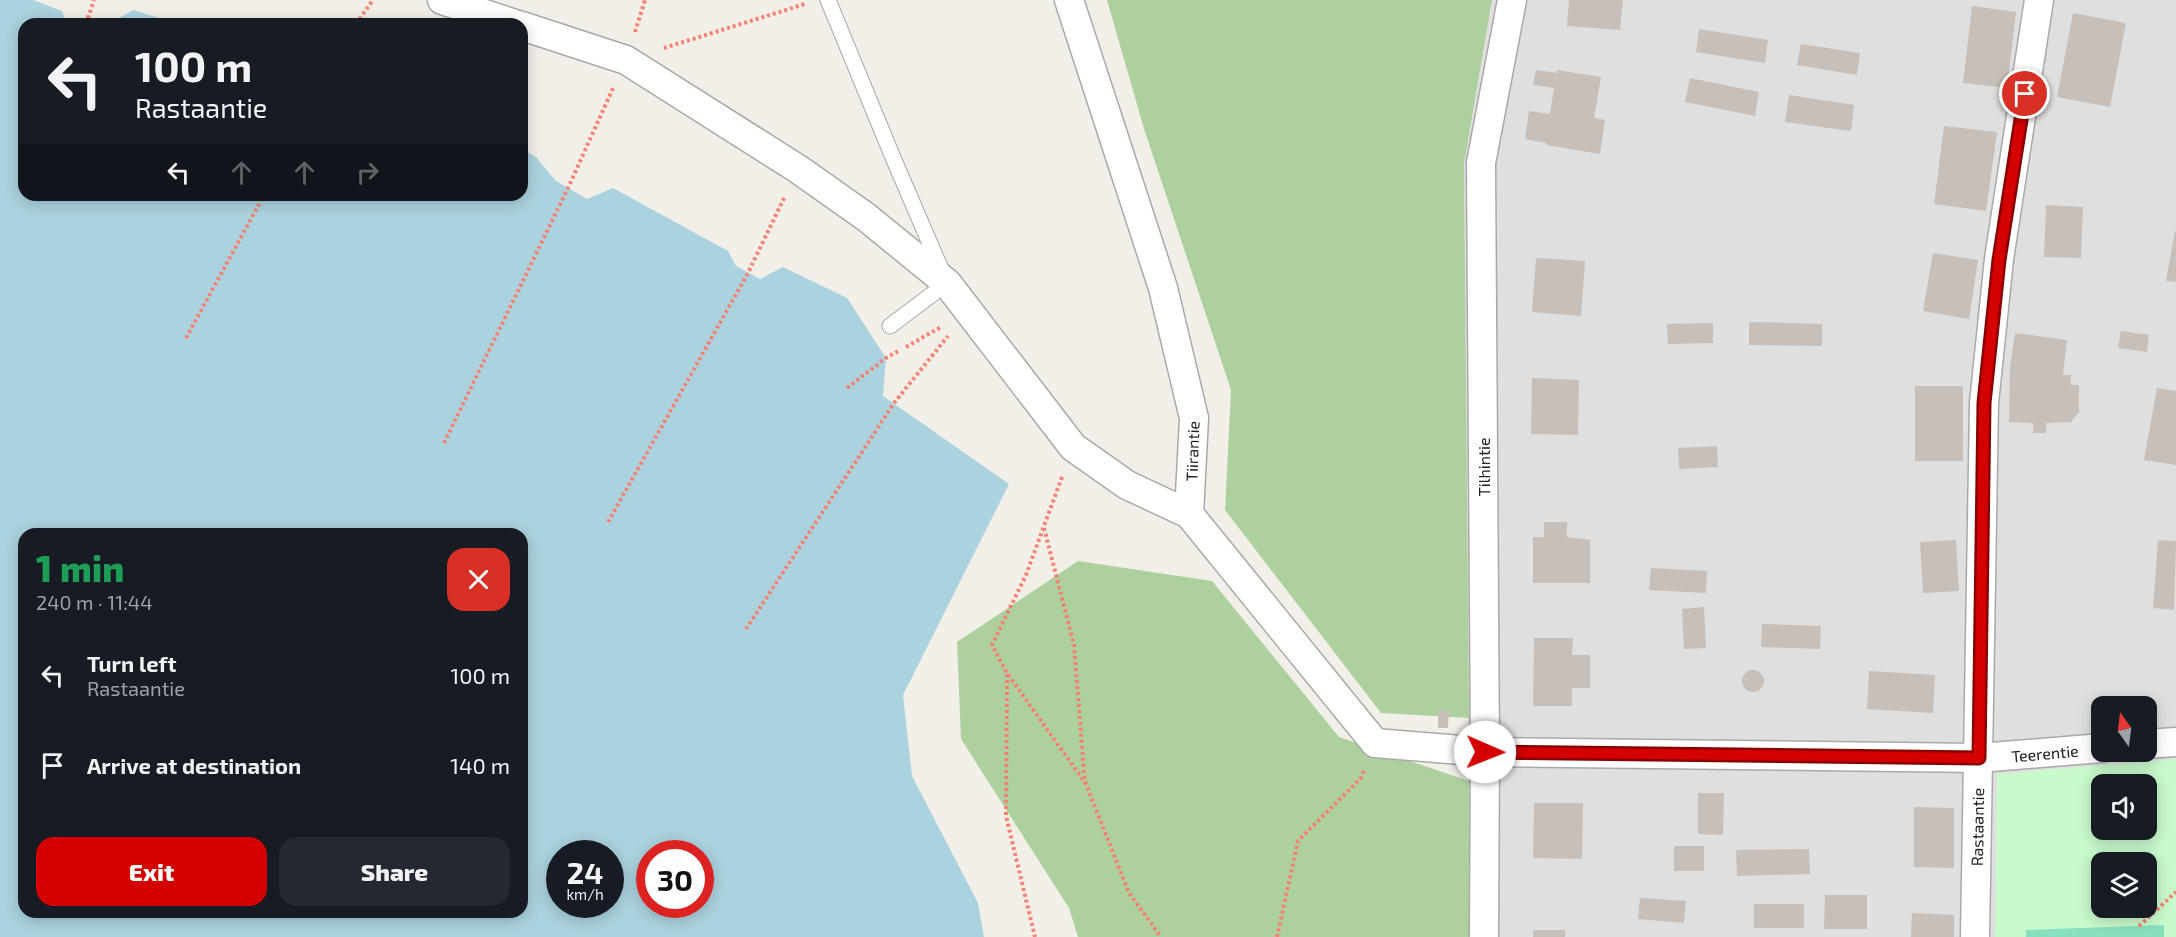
<!DOCTYPE html>
<meta charset="utf-8">
<style>
body{margin:0;font-family:"Exo 2",sans-serif;background:#242831;color:#f1f3f6;height:100vh;display:flex;flex-direction:column;font-size:22px;white-space:nowrap}
*{box-sizing:border-box;margin:0}
p{font-size:20px;color:#9ea1a6}
.icon{flex:none;width:33px;height:33px;fill:none;stroke:currentColor;stroke-width:2;stroke-linecap:round;stroke-linejoin:round}
.map{position:relative;flex:1;overflow:hidden}
.panel{position:absolute;left:18px;top:528px;width:510px;height:390px;display:flex;flex-direction:column;background:#171b24;border-radius:18px;box-shadow:0 3px 15px #0003}
.panel>*{flex:none}
.top-card{position:absolute;left:18px;top:18px;width:510px;height:183px;border-radius:18px;box-shadow:0 3px 15px #0003;background:#171b24;color:#f1f3f6;overflow:hidden}
.needle{width:39px;rotate:346deg}
.buttons{position:absolute;left:2091px;top:696px;display:grid;gap:12px}
.buttons a{display:grid;place-items:center;width:66px;height:66px;border-radius:12px;background:#171b24;box-shadow:0 3px 15px #0003;font-size:30px}
.speed{position:absolute;left:546px;top:840px;display:flex;gap:12px;font-size:30px;font-weight:700;text-align:center}
.speed>*{display:grid;place-content:center;width:78px;height:78px;border-radius:50%;background:#171b24;box-shadow:0 3px 15px #0003;line-height:1}
.speed small{font-size:15px;font-weight:400}
.speed .limit{border:9px solid #d22;background:#fff;color:#111}
.pin{position:absolute;display:grid;place-items:center;width:51px;height:51px;color:#fff;margin:-26px;border:3px solid #fff;border-radius:50%;box-shadow:0 2px 6px #0007}
.me{position:absolute;width:66px;margin:-33px;rotate:91deg;stroke-linejoin:round;filter:drop-shadow(0 0 4px #0008)}
.turn{display:flex;align-items:center;gap:21px;height:126px;padding:0 18px;font-size:27px}
.turn .icon{width:78px;height:78px;stroke-width:2.5}
.turn b{display:block;font-size:42px;line-height:51px}
.lanes{display:flex;align-items:center;height:57px;padding:0 18px;background:#0003;justify-content:center;gap:30px;direction:ltr}
.lanes .off{opacity:.35}
.round{display:grid;place-items:center;flex:none;width:63px;height:63px;border-radius:18px;background:#242831}
.summary{display:flex;align-items:center;justify-content:space-between;height:102px;padding:0 18px}
h1{font-size:36px;font-weight:800;line-height:45px;color:#1e9e55}
.button{display:flex;gap:12px;margin-top:auto;padding:12px 18px}
.button a{flex:1;height:69px;border-radius:18px;background:#d40000;color:#fff;font-size:24px;font-weight:800;line-height:69px;text-align:center}
.button a+a{background:#242831;color:#f1f3f6}
ul{padding:0;list-style:none}
li{display:flex;align-items:center;gap:18px;height:90px;padding:0 18px}
li div{flex:1}
li b{display:block;font-size:22px}
li em{font-style:normal}
.map>svg:first-child{display:block}
.residential{fill:#e0dfdf;fill-rule:evenodd}
.forest{fill:#add19e}
.park{fill:#c8facc;fill-rule:evenodd}
.pitch{fill:#88e0be}
.water{fill:#aad3df;fill-rule:evenodd}
.building{fill:#c7bfb8}
.lines{fill:none;stroke-linecap:round;stroke-linejoin:round}
.service-casing{stroke:#a9a9a9;stroke-width:17}
.minor-casing{stroke:#a9a9a9;stroke-width:31}
.path{stroke:#fa8072;stroke-width:4;stroke-dasharray:3 3;stroke-linecap:butt}
.service{stroke:#fff;stroke-width:15}
.minor{stroke:#fff;stroke-width:28}
.route-casing{stroke:#8a0000;stroke-width:15}
.route{stroke:#d40000;stroke-width:10}
.labels{text-anchor:middle;dominant-baseline:central;stroke-width:4.5;stroke-linejoin:round;paint-order:stroke}
.street-label{font-size:16px;fill:#222;stroke:#fff}
</style>
<div class="map">
<svg width="2176" height="937" viewBox="0 0 2176 937">
<rect width="100%" height="100%" fill="#f2efe9"/>
<path class="residential" d="M1492,0h684v937h-707l-5,-773zM2102,706h44v46h-44zM2102,784h44v46h-44zM2102,862h44v46h-44z"/>
<g class="forest">
<path d="M1107,0h385l-28,164 5,554 -88,-5 -156,-203 6,-120 -87,-261z"/>
<path d="M1078,561l134,20 127,156 130,44v156h-391l-9,-29 -108,-169 -4,-97z"/>
</g>
<path class="park" d="M2176,759v178h-181l2,-163zM2102,784h44v46h-44zM2102,862h44v46h-44z"/>
<path class="pitch" d="M2164,925v12h-138v-7z"/>
<g class="water">
<path d="M0,0h33l29,11 5,13h-43v171h498v-46l14,8 20,24 31,18 26,-11 115,63 8,15 24,13 23,-12 64,31 39,60 -3,38 126,88 -106,211 9,81 66,127 6,34h-984zM24,534h498v378h-498zM560,854h50v50h-50zM650,854h50v50h-50z"/>
<path d="M133,10l45,14h-69z"/>
</g>
<g class="building">
<path d="M1569,0h54l-3,30 -53,-4z"/>
<path d="M1972,6l44,6 -9,76 -44,-5z"/>
<path d="M2073,13l53,10 -16,84 -53,-10z"/>
<path d="M1699,29l69,11 -3,23 -69,-11z"/>
<path d="M1801,44l59,9 -3,22 -60,-10z"/>
<path d="M1536,70l21,3v-3l44,7 -7,41 11,2 -5,34 -54,-9v-2l-21,-4 4,-28 21,3 4,-26 -21,-3z"/>
<path d="M1690,78l69,14 -4,24 -70,-14z"/>
<path d="M1789,95l65,10 -3,26 -66,-9z"/>
<path d="M1944,126l53,6 -11,79 -52,-7z"/>
<path d="M2046,205l37,2 -2,51 -37,-1z"/>
<path d="M2175,231h1v51l-10,-1z"/>
<path d="M1933,253l45,7 -9,59 -46,-8z"/>
<path d="M1536,258l49,3 -4,55 -49,-4z"/>
<path d="M1749,322l73,2v22l-73,-1z"/>
<path d="M1713,323v20l-45,1 -1,-20z"/>
<path d="M2121,331l28,4 -2,17 -29,-4z"/>
<path d="M2015,333l52,7 -4,35h8v10h8v27l-8,10 -25,1v10h-13v-10l-24,-1 1,-55z"/>
<path d="M1532,378l47,2 -1,55 -47,-1z"/>
<rect x="1915" y="386" width="48" height="75"/>
<path d="M2157,388l19,3v74l-32,-5z"/>
<path d="M1717,446l1,21 -39,2 -1,-21z"/>
<path d="M1544,522h23v15l23,3v43h-57v-46h11z"/>
<path d="M1956,540l3,51 -36,2 -3,-51z"/>
<path d="M2158,540l18,1 -2,69 -21,-2z"/>
<path d="M1651,568l56,3 -1,22 -57,-3z"/>
<path d="M1704,607l2,41 -22,1 -2,-40z"/>
<path d="M1762,624l59,2 -1,23 -59,-2z"/>
<path d="M1534,638h39l-1,17h18v33h-18v18h-39z"/>
<circle cx="1753" cy="681" r="11"/>
<path d="M1869,671l66,4 -2,38 -66,-4z"/>
<path d="M1438,710h11l-1,18h-10z"/>
<path d="M1698,793h26l-1,42 -25,-1z"/>
<path d="M1534,803h49l-1,56 -49,-1z"/>
<path d="M1914,807l40,1v60l-40,-1z"/>
<rect x="1674" y="846" width="30" height="25"/>
<path d="M1809,849l1,25 -73,2 -1,-26z"/>
<path d="M1825,895h42v34h-43z"/>
<path d="M1640,898l46,3 -2,22 -46,-4z"/>
<rect x="1754" y="904" width="50" height="24"/>
<path d="M1912,913l42,2v22h-43z"/>
<rect x="1533" y="930" width="32" height="7"/>
</g>
<g class="lines">
<g class="service-casing">
<path id="service" d="M828,0l66,160 53,123 -57,43"/>
</g>
<g class="minor-casing">
<g id="minor">
<path d="M442,0l73,24"/>
<path d="M1069,0l94,288 31,130 -5,96 186,229 110,9 494,6 123,-10"/>
<path d="M522,26l104,34 172,109 68,48 81,66 126,164 54,38 62,29"/>
<path d="M2146,744l30,-2"/>
<path d="M1484,937l1,-185 -4,-589 31,-163"/>
<path d="M1975,937l9,-534 15,-144 40,-259"/>
</g>
</g>
<g class="path">
<path d="M86,24l8,-24"/>
<path d="M356,24l17,-24"/>
<path d="M635,32l10,-32"/>
<path d="M664,48l141,-44"/>
<path d="M186,338l78,-143"/>
<path d="M906,347l35,-20"/>
<path d="M847,388l39,-30 14,-8"/>
<path d="M444,443l124,-255 46,-102"/>
<path d="M1062,477l-36,98 -34,70 15,28 79,111 43,109 32,44"/>
<path d="M608,522l140,-249 37,-77"/>
<path d="M1044,528l30,117 11,138"/>
<path d="M746,629l148,-226 54,-67"/>
<path d="M1007,674l-1,142 29,121"/>
<path d="M2139,926l37,-34"/>
<path d="M1277,937l21,-96 63,-63 3,-7"/>
</g>
<use href="#service" class="service"/>
<use href="#minor" class="minor"/>
</g>
<g class="lines">
<g class="route-casing">
<path id="route" d="M1485,752l494,6 5,-355 15,-143 26,-166"/>
</g>
<use href="#route" class="route"/>
</g>
<g class="labels">
<g class="street-label">
<text transform="translate(1192 451) rotate(-88)">Tiirantie</text>
<text transform="translate(1483 467) rotate(-90)">Tilhintie</text>
<text transform="translate(2045 753) rotate(-5)">Teerentie</text>
<text transform="translate(1977 827) rotate(-89)">Rastaantie</text>
</g>
</g>
</svg>
<div class="buttons">
<a><svg class="needle" viewBox="-14 -14 28 28"><path d="M0-13l5 13h-10z" fill="#e53935"/><path d="M0 13l5-13h-10z" fill="#9ea1a6"/></svg></a>
<a><svg class="icon" aria-label="sound" viewBox="0 0 24 24"><path d="M4 9h4l5-4v14l-5-4H4zM17 9q2 3 0 6"/></svg></a>
<a><svg class="icon" aria-label="layers" viewBox="0 0 24 24"><path d="M12 4l9 5-9 5-9-5zM3 14l9 5 9-5"/></svg></a>
</div>
<div class="speed"><div>24<small>km/h</small></div><div class="limit">30</div></div>
<div class="pin" style="left:2025px;top:94px;background:#d93025"><svg class="icon" aria-label="arrive" viewBox="0 0 24 24"><path d="M6 21V4h12l-3 4 3 4H6"/></svg></div>
<svg class="me" style="left:1485px;top:752px" viewBox="-20 -20 40 40"><circle r="19" fill="#fff"/><path d="M0-13L10 11 0 6-10 11z" fill="#d40000"/></svg>
<div class="top-card">
<div class="turn"><svg class="icon" aria-label="left" viewBox="0 0 24 24"><path d="M17 20v-9H6M10 6l-5 5 5 5"/></svg><div><b>100 m</b>Rastaantie</div></div>
<div class="lanes"><svg class="icon" aria-label="left" viewBox="0 0 24 24"><path d="M17 20v-9H6M10 6l-5 5 5 5"/></svg><svg class="icon off" aria-label="ahead" viewBox="0 0 24 24"><path d="M12 20V5M6 11l6-6 6 6"/></svg><svg class="icon off" aria-label="ahead" viewBox="0 0 24 24"><path d="M12 20V5M6 11l6-6 6 6"/></svg><svg class="icon off" aria-label="right" viewBox="0 0 24 24"><path d="M7 20v-9h11M14 6l5 5-5 5"/></svg></div>
</div>
<section class="panel">
<div class="summary"><div><h1>1 min</h1><p>240 m · 11:44</p></div><a class="round" style="background:#d93025;color:#fff"><svg class="icon" aria-label="close" viewBox="0 0 24 24"><path d="M6 6l12 12M18 6L6 18"/></svg></a></div>
<ul>
<li><svg class="icon" aria-label="left" viewBox="0 0 24 24"><path d="M17 20v-9H6M10 6l-5 5 5 5"/></svg><div><b>Turn left</b><p>Rastaantie</p></div><em>100 m</em></li>
<li><svg class="icon" aria-label="arrive" viewBox="0 0 24 24"><path d="M6 21V4h12l-3 4 3 4H6"/></svg><div><b>Arrive at destination</b></div><em>140 m</em></li>
</ul>
<div class="button"><a>Exit</a><a>Share</a></div>
</section>
</div>
